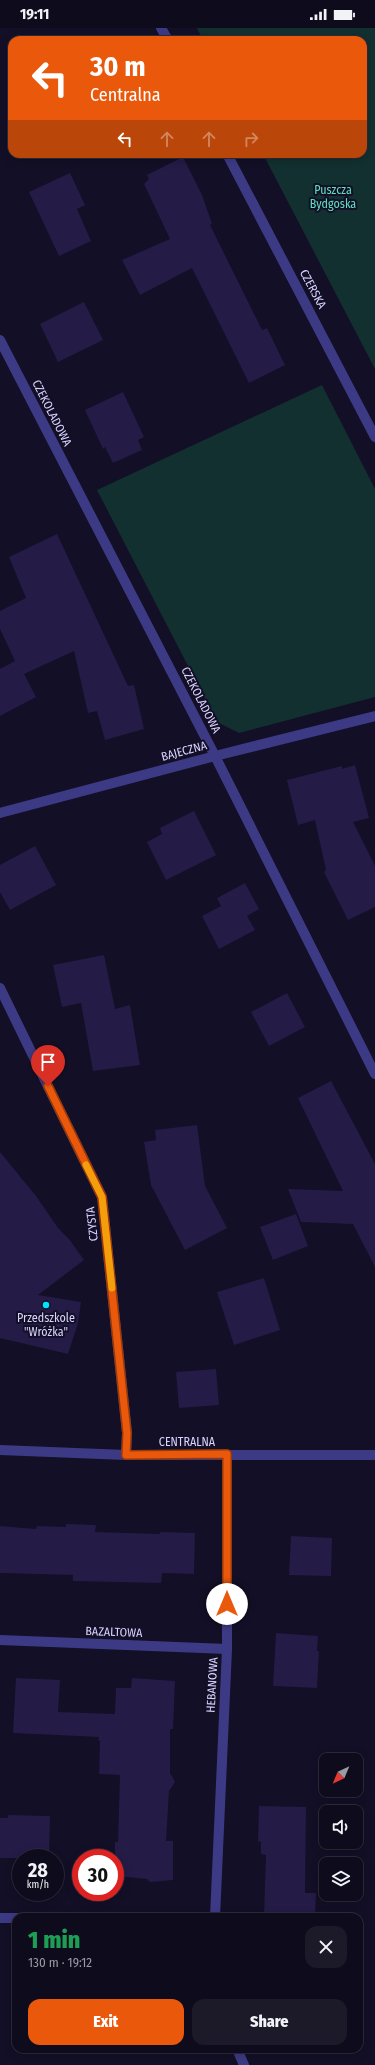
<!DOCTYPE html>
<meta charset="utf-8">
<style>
body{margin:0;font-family:"Fira Sans Condensed",sans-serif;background:#1c1929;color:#f1f3f6;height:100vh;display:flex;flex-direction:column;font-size:15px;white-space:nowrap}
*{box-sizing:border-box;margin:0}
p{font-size:13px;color:#9b9ba3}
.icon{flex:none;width:22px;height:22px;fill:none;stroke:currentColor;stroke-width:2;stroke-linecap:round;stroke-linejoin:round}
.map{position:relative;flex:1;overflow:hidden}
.details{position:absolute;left:12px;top:1885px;width:351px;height:140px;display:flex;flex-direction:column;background:#0e0b1c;border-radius:12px;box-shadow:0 2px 10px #0003,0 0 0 1px #2e2b3b}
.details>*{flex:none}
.guide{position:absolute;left:8px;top:8px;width:359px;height:122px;border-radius:12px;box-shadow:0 2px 10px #0003,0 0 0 1px #2e2b3b;background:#ea580c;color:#fff;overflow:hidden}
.needle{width:26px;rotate:224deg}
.controls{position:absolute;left:319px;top:1725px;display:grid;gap:8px}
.controls a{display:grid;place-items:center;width:44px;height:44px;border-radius:8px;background:#0e0b1c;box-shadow:0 2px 10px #0003,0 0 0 1px #2e2b3b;font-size:20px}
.speed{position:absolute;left:12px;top:1821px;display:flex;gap:8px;font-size:20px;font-weight:700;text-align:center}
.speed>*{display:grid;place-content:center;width:52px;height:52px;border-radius:50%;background:#0e0b1c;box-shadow:0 2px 10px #0003,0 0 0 1px #2e2b3b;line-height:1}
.speed small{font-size:10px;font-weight:400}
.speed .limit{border:6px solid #d22;background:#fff;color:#111}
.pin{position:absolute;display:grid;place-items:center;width:34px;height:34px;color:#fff;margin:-41px -17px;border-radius:50% 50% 50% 0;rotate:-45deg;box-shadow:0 0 4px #0007}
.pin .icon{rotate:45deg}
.me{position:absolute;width:44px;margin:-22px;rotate:0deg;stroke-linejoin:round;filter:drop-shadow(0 0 3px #0008)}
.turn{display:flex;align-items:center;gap:14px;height:84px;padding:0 16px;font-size:18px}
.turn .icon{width:52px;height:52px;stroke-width:2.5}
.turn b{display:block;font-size:28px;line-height:34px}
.lanes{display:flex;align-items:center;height:38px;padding:0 16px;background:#0003;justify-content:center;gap:20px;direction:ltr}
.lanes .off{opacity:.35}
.round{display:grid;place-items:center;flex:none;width:42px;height:42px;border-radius:12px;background:#1c1929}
.summary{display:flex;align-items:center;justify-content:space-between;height:68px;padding:0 16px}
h1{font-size:24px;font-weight:800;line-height:30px;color:#1e9e55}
.action{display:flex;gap:8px;margin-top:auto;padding:8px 16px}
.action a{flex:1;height:46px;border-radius:12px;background:#ea580c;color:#fff;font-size:16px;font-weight:800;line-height:46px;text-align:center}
.action a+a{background:#1c1929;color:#f1f3f6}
.status{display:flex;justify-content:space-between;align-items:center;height:28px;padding:0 20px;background:#0e0b1c;direction:ltr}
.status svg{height:11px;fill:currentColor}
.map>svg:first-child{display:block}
.green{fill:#12302f}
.building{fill:#241b47}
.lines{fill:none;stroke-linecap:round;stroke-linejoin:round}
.minor{stroke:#3d3a85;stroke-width:10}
.tertiary{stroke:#3d3a85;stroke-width:10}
.route-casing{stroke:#983908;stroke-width:10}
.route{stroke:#ea580c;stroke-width:7}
.slow{stroke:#f59e0b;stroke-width:7}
.poi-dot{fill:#00e5ff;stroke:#130f26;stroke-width:1.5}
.labels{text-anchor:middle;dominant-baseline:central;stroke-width:4;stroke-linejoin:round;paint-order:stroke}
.park-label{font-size:12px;fill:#5fe0c0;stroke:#130f26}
.street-label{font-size:12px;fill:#d9d4ff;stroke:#130f26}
.poi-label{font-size:12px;fill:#d9d4ff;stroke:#130f26}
</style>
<div class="status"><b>19:11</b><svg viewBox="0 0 49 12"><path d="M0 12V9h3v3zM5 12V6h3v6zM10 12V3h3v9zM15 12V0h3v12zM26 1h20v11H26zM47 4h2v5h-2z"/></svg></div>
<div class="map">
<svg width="375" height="2037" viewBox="0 0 375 2037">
<rect width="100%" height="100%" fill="#130f26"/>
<g class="green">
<path d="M197,0h178v341l-112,-215h100v-114h-160z"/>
<path d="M322,357l53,104v208l-136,36 -22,-11 -120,-232z"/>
</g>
<g class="building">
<path d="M183,129l19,38 10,29 -2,1 52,105 5,-2 18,37 -36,18 -57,-115 -52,27 -18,-35 48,-21 -26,-55 5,-5 -2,-4z"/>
<path d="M70,145l15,32 -8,4 14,32 -32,15 -30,-64z"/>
<path d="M84,274l19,38 -45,22 -18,-38z"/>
<path d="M123,364l21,45 -6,3 4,10 -29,13 -8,-16 -2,2 -18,-39z"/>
<path d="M57,506l71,152 6,-1 10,44 -39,11 -8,-29 -9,2 -14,-62 -50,23 12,23 -36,19v-47l15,-8 -15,-32v-18l26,-13 -17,-41z"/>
<path d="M355,737l14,53 -16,4 22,44v41l-27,13 -24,-48 2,-2 -11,-50 -17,5 -11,-45 55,-14v3z"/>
<path d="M194,783l22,44 -50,25 -19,-38 15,-8 -2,-6z"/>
<path d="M35,818l21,39 -46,25 -10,-18v-27z"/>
<path d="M245,855l14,26 -12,7 8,14 -36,19 -17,-33 19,-10 -4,-8z"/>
<path d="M104,927l11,54 15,-4 10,60 -47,6 -12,-68 -19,4 -9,-42z"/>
<path d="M287,965l18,34 -36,19 -18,-34z"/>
<path d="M331,1053l44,83v103l-22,-43 -52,-2 -13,-33 55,2 -45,-93z"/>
<path d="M197,1097l8,61 22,42 -42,22 -34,-65 -7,-43 12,-2 -1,-10z"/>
<path d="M0,1124l36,44 22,32 11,11 15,21 -46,35 43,7 -3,21 -10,31 -68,-16z"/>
<path d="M296,1186l12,32 -35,14 -13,-33z"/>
<path d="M264,1250l16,52 -46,15 -17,-53z"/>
<path d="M216,1341l3,36 -40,3 -3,-36z"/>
<path d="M66,1496l30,1 -1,7 65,2v-2l35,1 -1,41 -32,-1 -1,10 -88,-2v-6l-73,-2v-47l36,3 1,-3 29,1z"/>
<path d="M291,1508l41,2 -1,38 -42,-1z"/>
<path d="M276,1605l42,3 -1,15h2l-2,37 -44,-2z"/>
<path d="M16,1650l44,2 -2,32 57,2 1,-26h15l1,-10 43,3 -2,48h-3v44l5,9 -6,9 -3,50h7v39l-23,2 -3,-3 -32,-3v-34h3l2,-67 -21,-1 1,-33 -2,-1 1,-3 -86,-4z"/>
<path d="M259,1778l47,1 -1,86h11l-1,24h-51l2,-62 -5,-1v-12l-3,-1z"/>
<path d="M8,1787l42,1 -1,42h-49v-40h8z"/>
</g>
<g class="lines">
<g class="minor">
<path d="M161,0l7,12"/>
<path d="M227,126l148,283"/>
<path d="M0,312l215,416 160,318"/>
<path d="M0,785l215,-57 160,-40"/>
<path d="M0,960l102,209 25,236 -1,22"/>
<path d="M0,1612l227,9"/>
<path d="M215,1889l12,-268v-194"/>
<path d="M0,1890h16"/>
<path d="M237,2021l7,16"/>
</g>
<path class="tertiary" d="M0,1422l126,5h249"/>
</g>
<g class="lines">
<g class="route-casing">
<path id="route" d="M48,1058l54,111 25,236 -1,22 101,-1v150"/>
</g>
<use href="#route" class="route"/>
<path class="slow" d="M86,1137l16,32 10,91"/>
</g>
<circle class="poi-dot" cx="46" cy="1277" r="4"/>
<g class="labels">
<g class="park-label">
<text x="333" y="162">Puszcza<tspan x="333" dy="14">Bydgoska</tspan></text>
</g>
<g class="street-label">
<text transform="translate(313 261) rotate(62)">CZERSKA</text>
<text transform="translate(52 385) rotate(63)">CZEKOLADOWA</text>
<text transform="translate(201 672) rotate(63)">CZEKOLADOWA</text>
<text transform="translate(184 723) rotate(-15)">BAJECZNA</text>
<text transform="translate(92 1196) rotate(-96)">CZYSTA</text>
<text x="187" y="1414">CENTRALNA</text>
<text transform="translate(114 1604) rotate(2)">BAZALTOWA</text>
<text transform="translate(212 1657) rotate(-87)">HEBANOWA</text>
</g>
<g class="poi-label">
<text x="46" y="1290">Przedszkole<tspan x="46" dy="14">"Wróżka"</tspan></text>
</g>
</g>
</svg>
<div class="controls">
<a><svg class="needle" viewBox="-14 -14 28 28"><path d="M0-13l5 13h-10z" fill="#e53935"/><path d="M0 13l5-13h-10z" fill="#9b9ba3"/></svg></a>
<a><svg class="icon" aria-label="sound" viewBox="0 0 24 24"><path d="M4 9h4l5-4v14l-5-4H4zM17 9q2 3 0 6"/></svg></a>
<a><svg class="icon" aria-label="layers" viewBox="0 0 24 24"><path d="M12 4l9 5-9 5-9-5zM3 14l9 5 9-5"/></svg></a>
</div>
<div class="speed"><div>28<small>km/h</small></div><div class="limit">30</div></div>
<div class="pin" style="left:48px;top:1058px;background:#d93025"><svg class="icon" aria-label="arrive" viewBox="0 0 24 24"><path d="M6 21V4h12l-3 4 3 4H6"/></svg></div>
<svg class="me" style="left:227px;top:1576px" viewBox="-20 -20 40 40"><circle r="19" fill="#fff"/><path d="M0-13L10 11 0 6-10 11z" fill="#ea580c"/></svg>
<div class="guide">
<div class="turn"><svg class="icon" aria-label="left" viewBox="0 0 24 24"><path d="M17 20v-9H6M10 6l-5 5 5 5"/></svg><div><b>30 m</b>Centralna</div></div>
<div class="lanes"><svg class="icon" aria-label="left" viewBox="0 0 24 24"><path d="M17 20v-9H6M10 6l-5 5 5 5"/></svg><svg class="icon off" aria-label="ahead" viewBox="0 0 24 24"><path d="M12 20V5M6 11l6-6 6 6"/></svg><svg class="icon off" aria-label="ahead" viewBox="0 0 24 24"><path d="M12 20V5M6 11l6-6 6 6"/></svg><svg class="icon off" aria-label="right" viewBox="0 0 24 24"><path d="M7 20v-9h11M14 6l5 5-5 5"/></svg></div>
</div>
<section class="details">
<div class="summary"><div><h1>1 min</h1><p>130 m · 19:12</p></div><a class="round"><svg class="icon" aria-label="close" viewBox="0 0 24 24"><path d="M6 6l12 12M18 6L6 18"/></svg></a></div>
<div class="action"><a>Exit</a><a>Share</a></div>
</section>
</div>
